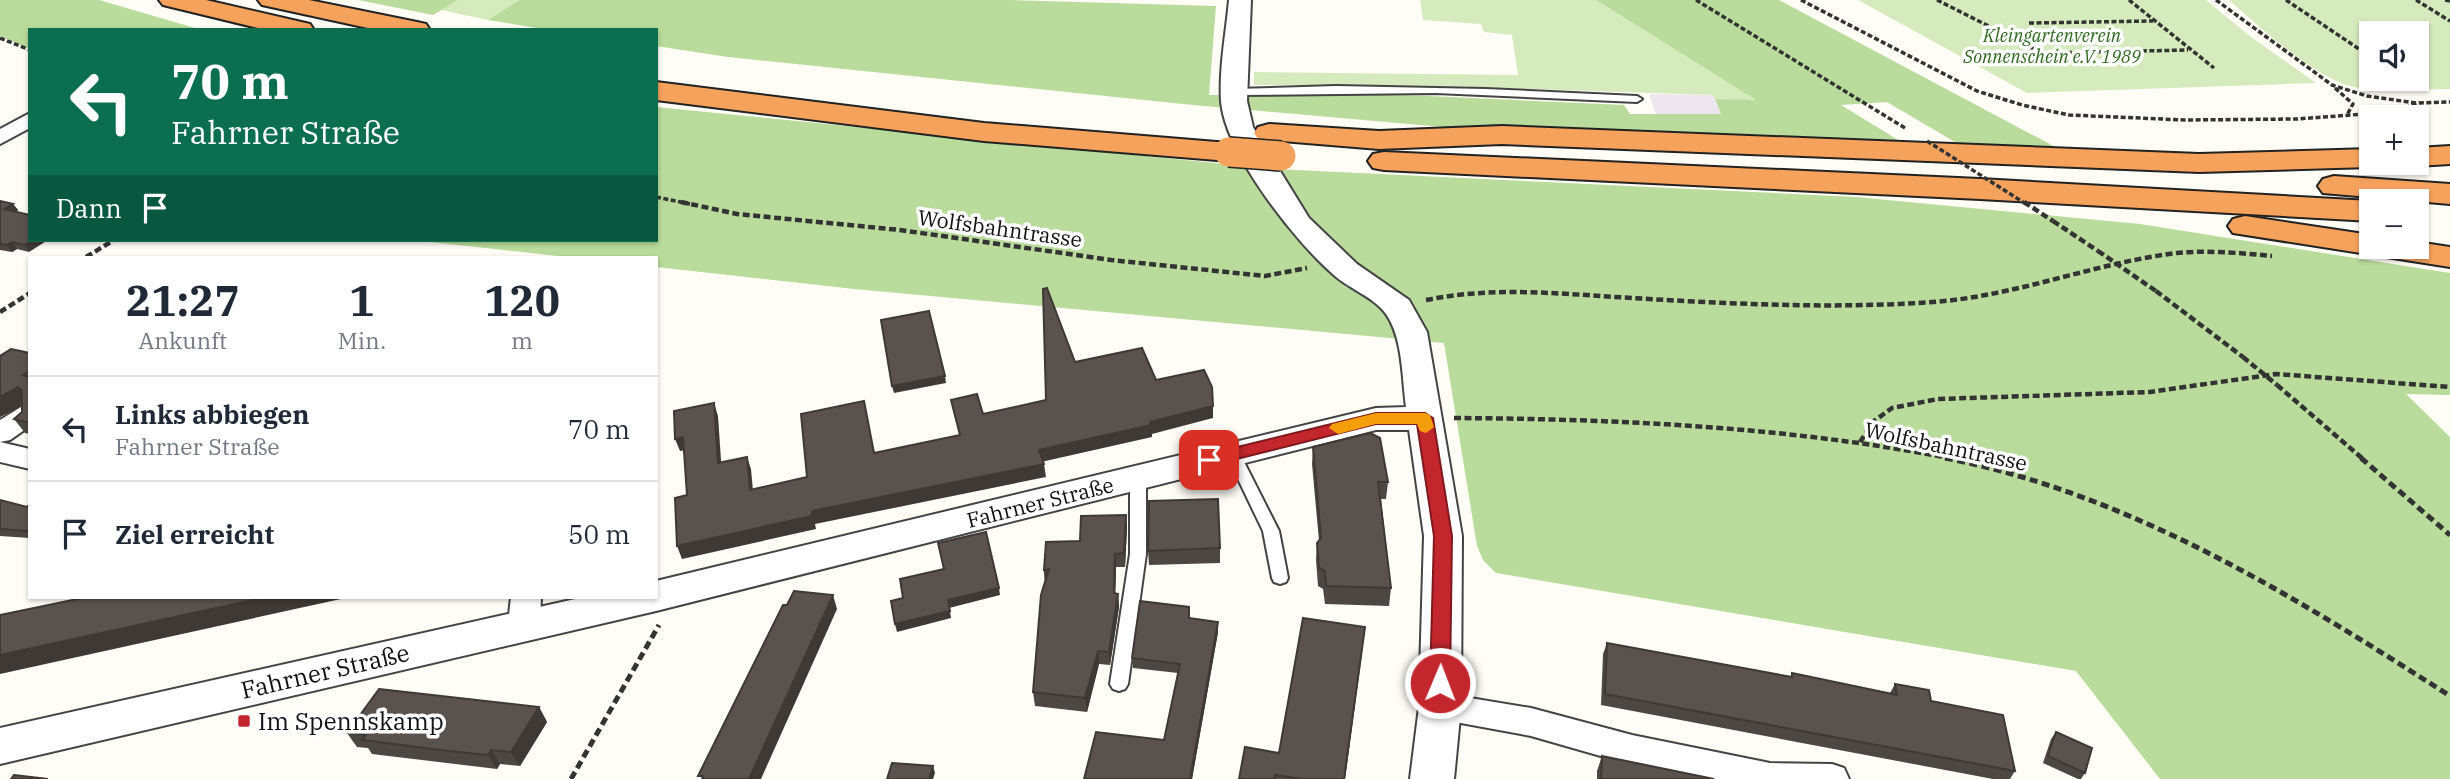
<!DOCTYPE html>
<html lang="de">
<meta charset="utf-8">
<style>
body{margin:0;font-family:"IBM Plex Serif",serif;background:#f6f6f7;color:#1f2937;height:100vh;display:flex;flex-direction:column;font-size:26px;white-space:nowrap}
*{box-sizing:border-box;margin:0}
p{font-size:23px;color:#747a83}
.icon{flex:none;width:38px;height:38px;fill:none;stroke:currentColor;stroke-width:2;stroke-linecap:round;stroke-linejoin:round}
.map{position:relative;flex:1;overflow:hidden}
.sheet{position:absolute;left:28px;top:256px;width:630px;height:343px;display:flex;flex-direction:column;background:#fff;border-radius:0px;box-shadow:0 2px 5px #0004}
.sheet>*{flex:none}
.top-card{position:absolute;left:28px;top:28px;width:630px;height:214px;border-radius:0px;box-shadow:0 2px 5px #0004;background:#0b6e4f;color:#fff;overflow:hidden}
.fabs{position:absolute;left:2359px;top:21px;display:grid;gap:14px}
.fabs a{display:grid;place-items:center;width:70px;height:70px;border-radius:0px;background:#fff;box-shadow:0 2px 5px #0004;font-size:35px}
.pin{position:absolute;display:grid;place-items:center;width:60px;height:60px;color:#fff;margin:-30px;border-radius:14px;box-shadow:0 4px 10px #0006}
.me{position:absolute;width:77px;margin:-38px;rotate:1deg;stroke-linejoin:round;filter:drop-shadow(0 0 5px #0008)}
.turn{display:flex;align-items:center;gap:24px;height:147px;padding:0 28px;font-size:32px}
.turn .icon{width:91px;height:91px;stroke-width:2.5}
.turn b{display:block;font-size:49px;line-height:60px}
.then{display:flex;align-items:center;height:66px;padding:0 28px;background:#0003;gap:14px;font-size:26px}
.eta{display:flex;justify-content:space-evenly;align-items:center;height:119px;text-align:center}
.eta b{font-size:42px;font-weight:700;line-height:49px}
ul{padding:0;list-style:none}
li{display:flex;align-items:center;gap:21px;height:105px;padding:0 28px;border-top:2px solid #e0e1e3}
li div{flex:1}
li b{display:block;font-size:26px}
li em{font-style:normal}
.map>svg:first-child{display:block}
.industrial{fill:#eee6ef}
.green{fill:#d5ebbd;fill-rule:evenodd}
.forest{fill:#b9dc9c}
.lines{fill:none;stroke-linecap:round;stroke-linejoin:round}
.service-casing{stroke:#444;stroke-width:4}
.minor-casing{stroke:#444;stroke-width:4}
.tertiary-casing{stroke:#444;stroke-width:4}
.motorway-casing{stroke:#222;stroke-width:4}
.path-far2{stroke:#333;stroke-width:3.5;stroke-dasharray:5 2.5;stroke-linecap:butt}
.path-far1{stroke:#333;stroke-width:4.5;stroke-dasharray:7 3.5;stroke-linecap:butt}
.path{stroke:#333;stroke-width:5;stroke-dasharray:8 4.5;stroke-linecap:butt}
.service{fill:#fff;fill-rule:evenodd}
.minor{fill:#fff;fill-rule:evenodd}
.tertiary{fill:#fff;fill-rule:evenodd}
.motorway{fill:#f5a25d;fill-rule:evenodd}
.motorway-bridge-casing{stroke:#222;stroke-width:32;stroke-linecap:butt}
.path-bridge-far1{stroke:#333;stroke-width:3.5;stroke-dasharray:5 2.5;stroke-linecap:butt}
.path-bridge{stroke:#333;stroke-width:4.5;stroke-dasharray:7 3.5;stroke-linecap:butt}
.motorway-bridge{stroke:#f5a25d;stroke-width:29}
.wall{fill:#4d4742}
.shaded-wall{fill:#3f3936}
.building{fill:#5a524d;stroke:#3f3936;stroke-width:2}
.route{fill:#c4262e;stroke:#7f191e;stroke-width:2}
.slow{fill:#f59e0b}
.poi-dot{fill:#c4262e;stroke:#fff;stroke-width:2.5}
.labels{text-anchor:middle;dominant-baseline:central;stroke-width:7;stroke-linejoin:round;paint-order:stroke}
.far-park-label{font-size:18px;font-style:italic;fill:#2f6b1f;stroke:#fff}
.street-label{font-size:21px;fill:#111;stroke:#fff}
.near-street-label{font-size:24px;fill:#111;stroke:#fff}
.near-poi-label{font-size:24px;fill:#111;stroke:#fff;text-anchor:start}
</style>
<div class="map">
<svg width="2450" height="779" viewBox="0 0 2450 779">
<rect width="100%" height="100%" fill="#fffdf5"/>
<path class="industrial" d="M1649,94l64,1 8,19h-65z"/>
<g class="green">
<path d="M458,0h61l-31,20 -47,-10z"/>
<path d="M1420,0h176l162,101 -43,-2 -3,-4 -273,-9 -185,-1v-13l264,3 -6,-40 -28,-3 -3,-8 -58,-4z"/>
<path d="M1858,0h348l45,37 65,46 -289,10z"/>
<path d="M2229,0h221v89c-28,0 -65,4 -92,-1 -41,-7 -98,-61 -129,-88zM2371,33h46v46h-46z"/>
</g>
<g class="forest">
<path d="M0,0h99l103,30h-172v19l-30,-13z"/>
<path d="M358,0h100l-25,15z"/>
<path d="M519,0h490l207,6 -7,89h198l217,10 6,9h91l-6,-15 41,1 -160,-100h183l282,150 -101,-5 -73,-43 -46,3 62,38 -449,-15 -261,-23 -465,-48 -72,-11v-16h-107l-61,-10z"/>
<path d="M656,107l619,62 581,28 284,27 310,49v122l-44,-1 44,43v342h-290l-84,-108 -580,-98 -13,-13 -6,-14 -33,-203 -590,-54 -198,-22v-10h-88l-156,-17h244z"/>
</g>
<g class="lines">
<g class="service-casing">
<g id="service">
<path d="M1336,86l150,3 151,7 5,3 -5,3 -201,-9 -201,2 -5,-3 5,-3z"/>
<path d="M1233,449l7,5 39,77 9,47 -2,4 -6,2 -6,-2 -2,-4 -9,-47 -37,-77z"/>
<path d="M1138,473l5,1 3,4v76l-18,130 -3,5 -6,2 -6,-2 -3,-5 20,-130v-76l3,-4z"/>
</g>
</g>
<g class="minor-casing">
<g id="minor">
<path d="M30,113v15l-30,16v-15z"/>
<path d="M30,404v22l-20,14 -10,2v-22l21,-13z"/>
<path d="M0,442l30,7v20l-30,-7z"/>
<path d="M511,597h30l-1,27 -5,9 -11,3 -11,-3 -5,-9z"/>
<path d="M1440,693l91,15 101,27 138,28 62,1 12,4 5,11h-148l-69,-14 -101,-29 -103,-19 -5,-10 5,-10z"/>
</g>
</g>
<g class="tertiary-casing">
<path id="tertiary" d="M1229,0h22l-4,101 6,26 56,91 48,46 52,36 18,32 35,204 -1,171 -7,72h-44l9,-72 5,-171 -15,-106h-33l-720,181 -656,153v-36l584,-131h72v-16l720,-173 30,-1c-4,-29 -3,-69 -20,-93 -11,-16 -36,-25 -51,-38 -39,-33 -110,-123 -114,-175 -2,-33 5,-68 8,-101z"/>
</g>
<g class="motorway-casing">
<g id="motorway">
<path d="M159,0h47l104,24 4,6h-48l-103,-25z"/>
<path d="M258,0h51l108,22 9,2 4,6h-53l-115,-25z"/>
<path d="M656,82l328,41 245,20 11,2 4,7 -4,7 -11,2 -245,-20 -328,-41z"/>
<path d="M1269,124l110,7 123,-5 697,28 172,-5v14h12l-12,4 -172,5 -697,-28 -123,5 -121,-10 -4,-6 4,-6z"/>
<path d="M2450,146v18l-33,2 -11,-3h11v-15z"/>
<path d="M1384,152l596,27 391,22v20l-391,-22 -596,-29 -11,-2 -5,-7 5,-7z"/>
<path d="M2334,176l116,8v20l-127,-11 -5,-7 5,-7z"/>
<path d="M2245,216l126,19v12h46v-5l33,5v20l-217,-34 -5,-7 5,-7z"/>
</g>
</g>
<g class="path-far2">
<path d="M1696,0l209,128"/>
<path d="M1801,0l176,91 45,14 47,10 116,5 112,-1 95,-7 27,-9 31,-1"/>
<path d="M1937,0l105,53 146,-3"/>
<path d="M2129,0l85,68"/>
<path d="M2216,0l116,85 35,11 49,7"/>
<path d="M2286,0l85,57"/>
<path d="M2416,0l34,21"/>
<path d="M2445,0l5,1"/>
<path d="M2029,23l124,-2"/>
<path d="M0,38l30,12"/>
<path d="M2335,88l18,16 -6,11"/>
<path d="M656,197l34,7"/>
</g>
<g class="path-far1">
<path d="M681,202l56,12 163,16 211,30 154,16 42,-8"/>
<path d="M2053,221l45,30"/>
<path d="M86,257l28,-17"/>
<path d="M2156,291l87,66"/>
<path d="M1426,300c69,-14 136,-6 206,-2 100,6 201,11 301,4 84,-6 161,-39 244,-49 31,-3 64,0 95,3"/>
<path d="M0,312l30,-19"/>
<path d="M2277,385l86,74"/>
<path d="M1454,418c167,1 336,9 500,41"/>
<path d="M1860,442l14,-21 18,-13 46,-9 212,-7 126,-18 174,13"/>
</g>
<g class="path">
<path d="M1945,458c185,36 349,138 505,238"/>
<path d="M2361,458l89,77"/>
<path d="M571,779l88,-154"/>
</g>
<use href="#service" class="service"/>
<use href="#minor" class="minor"/>
<use href="#tertiary" class="tertiary"/>
<use href="#motorway" class="motorway"/>
<g class="motorway-bridge-casing">
<path id="motorway-bridge" d="M1229,152l52,4"/>
</g>
<path class="path-bridge-far1" d="M1927,141l99,63"/>
<g class="path-bridge">
<path d="M2024,202l29,19"/>
<path d="M2098,251l58,40"/>
<path d="M2243,357l34,28"/>
</g>
<use href="#motorway-bridge" class="motorway-bridge"/>
</g>
<g class="wall">
<path d="M0,201l13,3 5,6 -2,2 13,40 -12,-3 -5,3 -12,-2z"/>
<path d="M30,353v81l-5,-1 -11,-14 8,-7v-7l-22,12v-61z"/>
<path d="M1313,447l75,35 -2,17h-5l10,89 -2,18 -64,-2 -2,-15 -5,-3 -2,-26 1,-17 2,-2 -7,-77z"/>
<path d="M0,500l27,7 3,-3v34l-30,-2z"/>
<path d="M1126,515l1,13 -2,39h-9l-1,26 3,1 1,13 -9,58 -11,-1 -12,48 -52,-6 -2,-14 12,-110 -1,-12 36,-29z"/>
<path d="M1220,548v15l-71,2 -1,-14z"/>
<path d="M1190,618l28,4v10l-26,147 -28,-39 14,-67 -45,-5 -1,-10z"/>
<path d="M1607,643l183,34 2,-4 98,20 5,-9 36,17 84,70 -5,8h-17l-392,-74 2,-51z"/>
<path d="M1362,653l-17,126h-106l40,-26z"/>
<path d="M539,707l8,15 -27,44 -20,-2 -3,5 -125,-15 -4,-6 -11,-1 -10,-14z"/>
<path d="M2056,732l29,41 -4,6h-3l-35,-16 8,-24z"/>
<path d="M1602,756l112,23h-117v-8z"/>
</g>
<g class="shaded-wall">
<path d="M13,204l5,6 -10,6 -4,-7z"/>
<path d="M33,240h15l-19,12 -4,-7z"/>
<path d="M12,242l5,7 -5,3 -5,-7z"/>
<path d="M945,376l1,7 -52,10 -2,-7z"/>
<path d="M18,387l11,15 -29,15v-20z"/>
<path d="M714,403l4,13 4,59 -4,-12z"/>
<path d="M1213,406v12l-61,16v3l-111,25 -2,-12z"/>
<path d="M683,437l4,13 -7,1 -5,-12z"/>
<path d="M747,457l4,12 3,33 -4,-12z"/>
<path d="M1044,464l2,13 -231,47 1,5 -134,30 -5,-13 135,-35z"/>
<path d="M1126,515l1,13 -2,39 -1,-14z"/>
<path d="M1115,554l1,13 -1,40 -1,-14z"/>
<path d="M1049,569l-4,15 -1,-14z"/>
<path d="M999,588l1,7 -51,13 -1,-8z"/>
<path d="M1118,594l1,13 -9,58 -1,-13z"/>
<path d="M833,595l4,14 -76,170h-12z"/>
<path d="M266,597h84l-350,77v-19z"/>
<path d="M950,611l1,7 -54,14 -2,-8z"/>
<path d="M1218,622v10l-26,147h-2z"/>
<path d="M1365,627l-20,152h-1z"/>
<path d="M1098,651l1,13 -12,48 -2,-14z"/>
<path d="M539,707l8,15 -27,44 -9,-14z"/>
<path d="M491,750l9,14 -3,5 -9,-14z"/>
<path d="M933,766l2,7 -2,6h-4z"/>
</g>
<g class="building">
<path d="M0,201l13,3 -9,5 26,6v25h3l-8,5 -13,-3 -5,3 -7,-1z"/>
<path d="M1047,288l28,74 67,-14 14,32 48,-10 8,17 1,19 -63,16 1,3 -112,25 5,14 -232,47v5l-135,30 -2,-48 12,-3 -4,-58 -8,2 -1,-28 40,-8 4,60 29,-6 3,33 57,-13 -6,-63 63,-13 10,52 86,-18 -9,-35 26,-6 6,20 63,-14 -3,-111z"/>
<path d="M929,311l16,65 -53,10 -11,-66z"/>
<path d="M11,349l19,4v18l-7,4 7,2v46l-16,-4 8,-7v-22l-4,-3 -18,10v-41z"/>
<path d="M1370,433l10,5 8,44h-10l13,106 -65,-2 -1,-15 -6,-3 -2,-25 4,-5 -8,-91z"/>
<path d="M1218,499l2,49 -72,3 1,-50z"/>
<path d="M0,500l27,7 3,-3v27l-30,-2z"/>
<path d="M1126,515l-2,38 -9,1 -1,39 4,1 -9,58 -11,-1 -13,47 -52,-6 8,-97 8,-26 -5,1 2,-28 34,-1 1,-25z"/>
<path d="M986,532l13,56 -51,12 2,11 -55,13 -4,-23 12,-3 -3,-19 44,-10 -6,-26z"/>
<path d="M794,591l39,4 -84,184h-47l1,-3h-5l85,-171h4z"/>
<path d="M87,597h179l-266,58v-40z"/>
<path d="M1140,601l49,6v11l29,4 -28,157h-106l12,-47 68,8 16,-76 -48,-6z"/>
<path d="M1303,618l62,9 -21,152h-43l-26,-4 -1,4h-35l6,-32 34,6z"/>
<path d="M1607,643l185,34v-4l105,22 -2,-11 34,6 2,11 72,14 12,56 -410,-77z"/>
<path d="M379,689l160,18 -28,45 -20,-2 -3,5 -39,-4 -87,-11 4,-5 -19,-2z"/>
<path d="M2056,732l36,16 -7,25 -37,-17z"/>
<path d="M1602,756l112,23h-113z"/>
<path d="M892,763l41,3 -4,13h-42z"/>
<path d="M14,775l34,4h-37z"/>
</g>
<path class="route" d="M1376,413h49l8,5 19,118 -2,147 -3,5 -7,3 -7,-3 -3,-5 4,-147 -17,-112h-41l-167,42 -8,-6 8,-6z"/>
<path class="slow" d="M1376,413h49l5,2 4,12 -8,6 -6,-2 -3,-7h-41l-38,10 -9,-6 3,-4z"/>
<rect class="poi-dot" x="237" y="714" width="14" height="14" rx="3.5"/>
<g class="labels">
<g class="far-park-label">
<text x="2052" y="35">Kleingartenverein<tspan x="2052" dy="21">Sonnenschein e.V. 1989</tspan></text>
</g>
<g class="street-label">
<text transform="translate(1000 228) rotate(8)">Wolfsbahntrasse</text>
<text transform="translate(1946 446) rotate(12)">Wolfsbahntrasse</text>
<text transform="translate(1040 502) rotate(-14)">Fahrner Straße</text>
</g>
<g class="near-street-label">
<text transform="translate(325 671) rotate(-13)">Fahrner Straße</text>
</g>
<g class="near-poi-label">
<text x="258" y="721">Im Spennskamp</text>
</g>
</g>
</svg>
<div class="fabs">
<a><svg class="icon" aria-label="sound" viewBox="0 0 24 24"><path d="M4 9h4l5-4v14l-5-4H4zM17 9q2 3 0 6"/></svg></a>
<a>+</a>
<a>−</a>
</div>
<div class="pin" style="left:1209px;top:460px;background:#d93025"><svg class="icon" aria-label="arrive" viewBox="0 0 24 24"><path d="M6 21V4h12l-3 4 3 4H6"/></svg></div>
<svg class="me" style="left:1440px;top:683px" viewBox="-20 -20 40 40"><circle r="17" fill="#c4262e" stroke="#fff" stroke-width="3"/><path d="M0-11L8 9 0 5-8 9z" fill="#fff"/></svg>
<div class="top-card">
<div class="turn"><svg class="icon" aria-label="left" viewBox="0 0 24 24"><path d="M17 20v-9H6M10 6l-5 5 5 5"/></svg><div><b>70 m</b>Fahrner Straße</div></div>
<div class="then">Dann<svg class="icon" aria-label="arrive" viewBox="0 0 24 24"><path d="M6 21V4h12l-3 4 3 4H6"/></svg></div>
</div>
<section class="sheet">
<div class="eta">
<div><b>21:27</b><p>Ankunft</p></div>
<div><b>1</b><p>Min.</p></div>
<div><b>120</b><p>m</p></div>
</div>
<ul>
<li><svg class="icon" aria-label="left" viewBox="0 0 24 24"><path d="M17 20v-9H6M10 6l-5 5 5 5"/></svg><div><b>Links abbiegen</b><p>Fahrner Straße</p></div><em>70 m</em></li>
<li><svg class="icon" aria-label="arrive" viewBox="0 0 24 24"><path d="M6 21V4h12l-3 4 3 4H6"/></svg><div><b>Ziel erreicht</b></div><em>50 m</em></li>
</ul>
</section>
</div>
